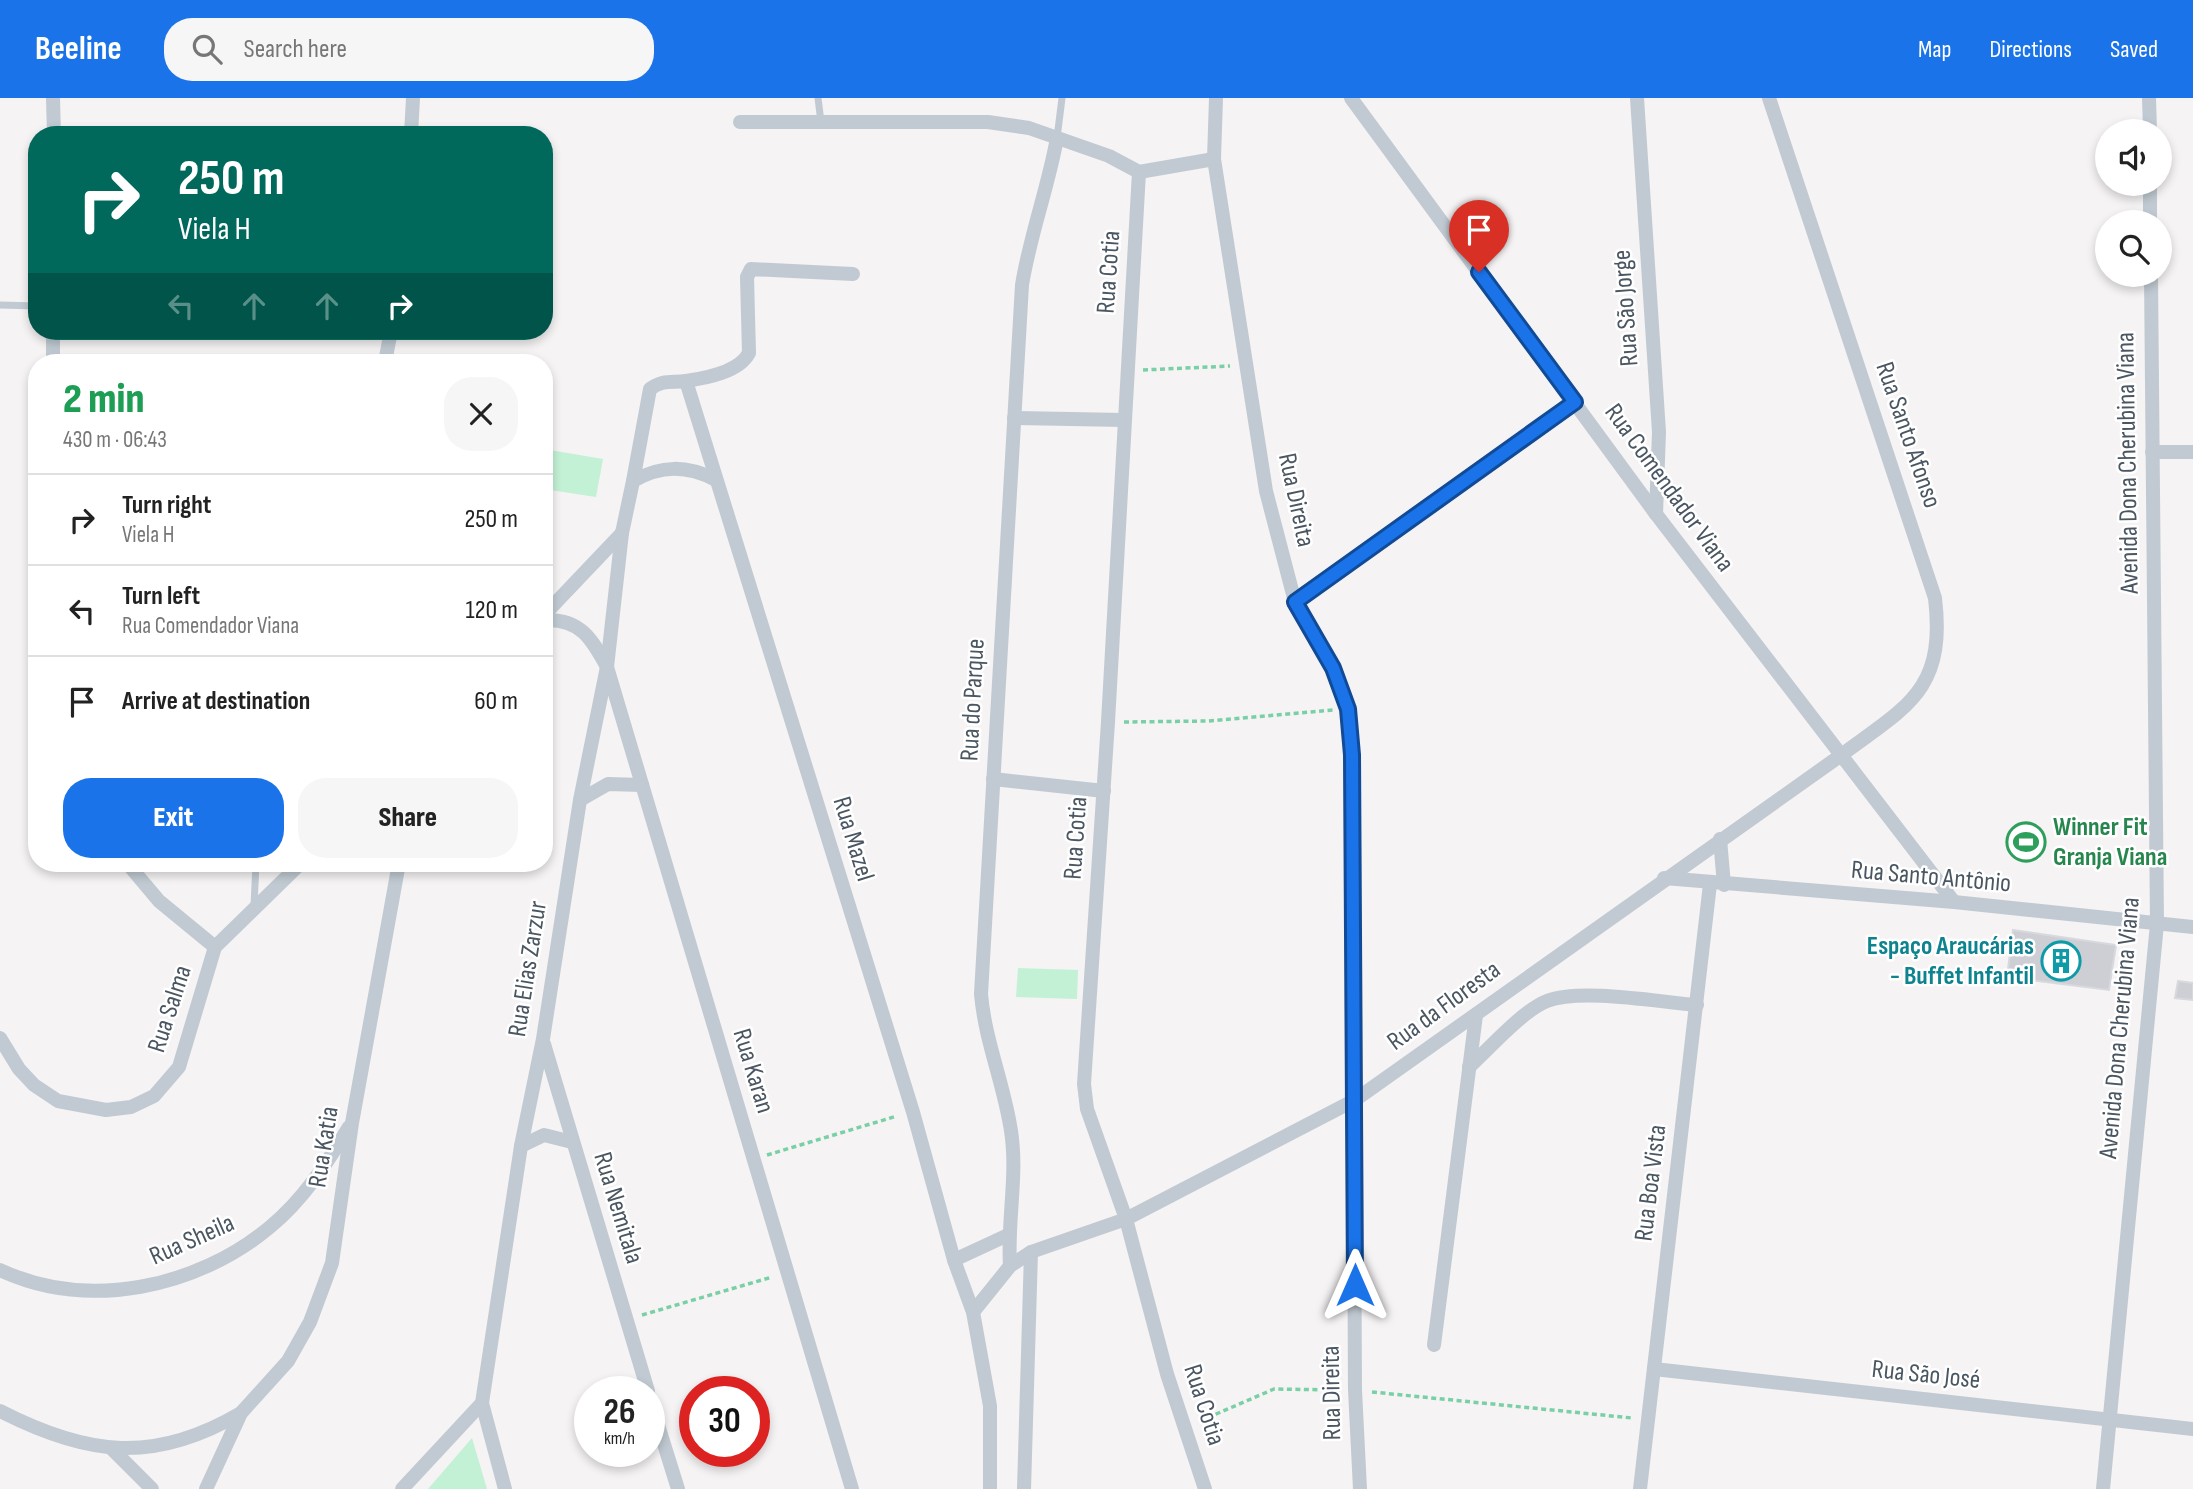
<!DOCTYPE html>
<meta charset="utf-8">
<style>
body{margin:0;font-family:"Sofia Sans Condensed",sans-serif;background:#f6f6f6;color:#222;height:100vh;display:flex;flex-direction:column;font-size:26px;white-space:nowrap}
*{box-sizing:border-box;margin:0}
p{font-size:23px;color:#767676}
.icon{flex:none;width:38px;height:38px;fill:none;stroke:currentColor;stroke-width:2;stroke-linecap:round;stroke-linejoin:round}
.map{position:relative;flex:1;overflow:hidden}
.sheet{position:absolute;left:28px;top:256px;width:525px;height:518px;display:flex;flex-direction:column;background:#fff;border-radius:28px;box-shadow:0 4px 10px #0003}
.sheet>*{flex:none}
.guide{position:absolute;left:28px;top:28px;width:525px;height:214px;border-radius:28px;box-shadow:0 4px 10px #0003;background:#00695c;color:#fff;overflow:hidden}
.fabs{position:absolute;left:2095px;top:21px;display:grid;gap:14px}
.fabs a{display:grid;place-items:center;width:77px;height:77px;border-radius:50%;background:#fff;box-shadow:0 4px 10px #0003;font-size:35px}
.speed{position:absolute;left:574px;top:1278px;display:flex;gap:14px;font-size:35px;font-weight:700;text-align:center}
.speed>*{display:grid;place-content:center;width:91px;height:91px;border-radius:50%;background:#fff;box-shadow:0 4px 10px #0003;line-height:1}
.speed small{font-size:18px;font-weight:400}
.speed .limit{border:10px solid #d22;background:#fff;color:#111}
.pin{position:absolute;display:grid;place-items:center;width:60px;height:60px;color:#fff;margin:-72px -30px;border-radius:50% 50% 50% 0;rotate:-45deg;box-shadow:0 0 7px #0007}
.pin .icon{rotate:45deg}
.me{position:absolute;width:77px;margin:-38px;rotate:0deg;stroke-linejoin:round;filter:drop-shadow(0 0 5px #0008)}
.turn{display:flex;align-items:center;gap:24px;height:147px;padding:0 35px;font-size:32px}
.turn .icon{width:91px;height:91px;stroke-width:2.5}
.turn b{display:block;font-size:49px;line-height:60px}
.lanes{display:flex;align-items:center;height:66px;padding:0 35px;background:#0003;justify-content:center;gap:35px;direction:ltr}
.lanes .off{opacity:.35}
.round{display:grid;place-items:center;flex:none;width:74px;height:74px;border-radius:28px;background:#f6f6f6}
.head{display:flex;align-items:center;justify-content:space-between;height:119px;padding:0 35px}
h1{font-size:42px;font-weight:800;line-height:52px;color:#1e9e55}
.cta{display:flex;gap:14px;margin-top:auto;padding:14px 35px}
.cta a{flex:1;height:80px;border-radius:28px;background:#1a73e8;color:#fff;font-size:28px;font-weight:800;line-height:80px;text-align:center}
.cta a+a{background:#f6f6f6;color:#222}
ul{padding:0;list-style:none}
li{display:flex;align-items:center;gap:21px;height:91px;padding:0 35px;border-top:2px solid #e0e0e0}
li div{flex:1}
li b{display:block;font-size:26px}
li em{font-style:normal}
header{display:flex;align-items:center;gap:42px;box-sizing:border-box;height:98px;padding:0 35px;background:#1a73e8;color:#fff}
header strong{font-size:33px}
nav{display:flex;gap:38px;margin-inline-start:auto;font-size:24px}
.search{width:490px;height:63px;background:#f6f6f6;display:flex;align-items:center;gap:18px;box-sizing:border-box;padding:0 24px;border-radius:28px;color:#767676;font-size:26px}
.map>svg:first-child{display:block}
.green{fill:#c3f1d5}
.building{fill:#cdcfd5;stroke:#d7d9de;stroke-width:2}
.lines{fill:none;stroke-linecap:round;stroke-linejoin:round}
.path{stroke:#7ad0a6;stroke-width:3.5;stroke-dasharray:5 3.5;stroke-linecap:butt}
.service{stroke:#c1cad2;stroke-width:7}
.minor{stroke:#c1cad2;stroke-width:14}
.route-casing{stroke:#114b97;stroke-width:18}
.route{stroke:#1a73e8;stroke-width:12}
.labels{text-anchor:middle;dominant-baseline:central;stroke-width:5;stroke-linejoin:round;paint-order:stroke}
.street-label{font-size:26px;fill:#4a5661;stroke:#fff}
.leisure-label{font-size:26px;font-weight:bold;fill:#27864d;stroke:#fff;text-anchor:start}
.culture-label{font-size:26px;font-weight:bold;fill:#0d838f;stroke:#fff;text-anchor:end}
</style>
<header>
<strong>Beeline</strong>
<div class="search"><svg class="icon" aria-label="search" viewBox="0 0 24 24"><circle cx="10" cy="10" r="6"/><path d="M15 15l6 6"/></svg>Search here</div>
<nav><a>Map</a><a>Directions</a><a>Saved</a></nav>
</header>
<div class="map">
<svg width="2193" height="1391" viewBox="0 0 2193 1391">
<rect width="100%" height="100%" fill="#f5f3f3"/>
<g class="green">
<path d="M544,351l59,10 -7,38 -52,-8z"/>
<path d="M1018,870l60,2 -1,29 -61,-2z"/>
<path d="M472,1340l15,51h-59z"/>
</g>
<g class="building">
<path d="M2013,832l103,15 -7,45 -102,-13z"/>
<path d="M2178,883l15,2v17l-18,-2z"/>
</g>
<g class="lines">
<g class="path">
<path d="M1143,272l87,-4"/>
<path d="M1124,624l85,-1 124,-11"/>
<path d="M767,1057l130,-39"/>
<path d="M642,1217l130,-38"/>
<path d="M1372,1294l260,26"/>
<path d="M1200,1323l74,-32 66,1"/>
</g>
<g class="service">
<path d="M818,0l3,24"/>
<path d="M1057,40l5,-40"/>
<path d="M0,207l37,1"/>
<path d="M254,808l2,-43"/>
</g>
<g class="minor">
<path d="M53,0l1,37"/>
<path d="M1216,0l-2,61 52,332 29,111 38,66 15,41 4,46 3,635 5,99"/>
<path d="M1351,0l305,416 298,388"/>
<path d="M1637,0l22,334 -3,82"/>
<path d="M2149,0l1,33"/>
<path d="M740,24h248l41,6 80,28 30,16 75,-13"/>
<path d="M411,37l2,-37"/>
<path d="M1139,74l-31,550 -24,362 3,25 39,110 41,155 38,115"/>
<path d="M2150,86v38"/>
<path d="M53,233v31"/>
<path d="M385,264l6,-31"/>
<path d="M686,283l227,731 41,148 19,52 17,94v83"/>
<path d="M1014,320l110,2"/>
<path d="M2152,354h41"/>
<path d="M633,383l17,-92c14,-10 21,-6 36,-8 21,-3 53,-9 63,-28l-2,-76 4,-8 102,5"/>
<path d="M1295,504l280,-200"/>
<path d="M544,517l78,-82"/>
<path d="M544,522c36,-2 48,19 63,47l245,822"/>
<path d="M993,681l111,12"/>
<path d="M580,702l28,-16 34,1"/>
<path d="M1720,741l4,46"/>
<path d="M127,765l32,38 56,46"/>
<path d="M1664,780l290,24 239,25"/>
<path d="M0,940l19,31 15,16 24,16 48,9 25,-3 23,-11 25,-29 36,-120 86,-84"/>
<path d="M544,946l104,347"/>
<path d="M1469,969c21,-19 53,-56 78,-66 35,-13 111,1 150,4"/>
<path d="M521,1048l23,-11 28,7"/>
<path d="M954,1162l54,-25"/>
<path d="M1010,1168c-3,-45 8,-91 1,-135 -7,-47 -26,-90 -30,-137l41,-709c8,-50 26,-97 35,-147"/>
<path d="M0,1172c88,41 197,18 270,-43 33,-27 57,-64 79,-100"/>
<path d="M973,1214l37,-46 21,-14 95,-33 229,-119 485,-344c67,-50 106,-65 95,-158l-166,-500"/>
<path d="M1434,1247l42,-330"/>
<path d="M1654,1271l539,60"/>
<path d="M649,1298l29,93"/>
<path d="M482,1305l23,86"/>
<path d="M0,1313c88,45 154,53 241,2"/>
<path d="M112,1351l40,40"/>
<path d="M206,1391l35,-76 47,-52 22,-39 22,-59 20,-140 47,-260"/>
<path d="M402,1391l80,-86 39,-257 22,-107 37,-239 27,-133 15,-134 11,-52c28,-16 54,-16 83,-1"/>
<path d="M1024,1391l7,-237"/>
<path d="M1640,1391l70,-605"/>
<path d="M2103,1391l54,-565 -6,-649"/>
</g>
</g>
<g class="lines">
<g class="route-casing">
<path id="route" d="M1355,1187l-3,-530 -4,-46 -15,-41 -38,-66 280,-200 -96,-130"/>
</g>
<use href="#route" class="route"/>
</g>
<defs>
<g id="stadium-ring" transform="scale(2.0125)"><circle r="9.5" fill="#fff" stroke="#2e9e5b" stroke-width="1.5"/><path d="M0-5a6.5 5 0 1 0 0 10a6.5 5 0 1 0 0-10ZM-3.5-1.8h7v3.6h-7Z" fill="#2e9e5b"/></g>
<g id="building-ring" transform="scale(2.0125)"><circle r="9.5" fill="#fff" stroke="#0f9aa8" stroke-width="1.5"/><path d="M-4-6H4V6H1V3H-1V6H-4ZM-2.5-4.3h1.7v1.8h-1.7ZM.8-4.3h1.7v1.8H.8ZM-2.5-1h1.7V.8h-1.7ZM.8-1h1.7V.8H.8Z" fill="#0f9aa8"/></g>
</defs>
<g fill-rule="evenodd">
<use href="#stadium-ring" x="2026" y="744"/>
<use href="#building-ring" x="2061" y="863"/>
</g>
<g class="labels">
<g class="street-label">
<text transform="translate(1109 174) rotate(-86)">Rua Cotia</text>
<text transform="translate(1626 210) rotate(-94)">Rua São Jorge</text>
<text transform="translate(1908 337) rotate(71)">Rua Santo Afonso</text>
<text transform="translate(2128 365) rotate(-91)">Avenida Dona Cherubina Viana</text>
<text transform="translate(1669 390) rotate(54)">Rua Comendador Viana</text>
<text transform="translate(1296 402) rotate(78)">Rua Direita</text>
<text transform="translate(973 602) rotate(-87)">Rua do Parque</text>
<text transform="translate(1076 740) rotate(-86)">Rua Cotia</text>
<text transform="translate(853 741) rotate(73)">Rua Mazel</text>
<text transform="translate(1931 779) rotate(5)">Rua Santo Antônio</text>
<text transform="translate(528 871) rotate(-81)">Rua Elias Zarzur</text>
<text transform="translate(1444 908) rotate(-36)">Rua da Floresta</text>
<text transform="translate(170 911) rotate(-72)">Rua Salma</text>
<text transform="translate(2120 930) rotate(-85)">Avenida Dona Cherubina Viana</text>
<text transform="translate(753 973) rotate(73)">Rua Karan</text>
<text transform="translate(324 1049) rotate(-81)">Rua Katia</text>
<text transform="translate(1651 1085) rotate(-83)">Rua Boa Vista</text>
<text transform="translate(618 1110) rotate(73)">Rua Nemitala</text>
<text transform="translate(192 1142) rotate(-24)">Rua Sheila</text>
<text transform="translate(1926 1277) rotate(6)">Rua São José</text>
<text transform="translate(1332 1295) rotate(-91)">Rua Direita</text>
<text transform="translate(1204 1307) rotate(72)">Rua Cotia</text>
</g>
<g class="leisure-label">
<text x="2053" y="729">Winner Fit<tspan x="2053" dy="30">Granja Viana</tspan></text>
</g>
<g class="culture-label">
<text x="2034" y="848">Espaço Araucárias<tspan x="2034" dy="30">- Buffet Infantil</tspan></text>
</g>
</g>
</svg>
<div class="fabs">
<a><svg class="icon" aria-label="sound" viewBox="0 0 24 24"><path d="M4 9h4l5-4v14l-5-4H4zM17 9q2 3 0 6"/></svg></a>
<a><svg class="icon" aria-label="search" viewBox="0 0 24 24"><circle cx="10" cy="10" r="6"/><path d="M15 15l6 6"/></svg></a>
</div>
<div class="speed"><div>26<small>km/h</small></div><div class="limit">30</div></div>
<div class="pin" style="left:1479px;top:174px;background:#d93025"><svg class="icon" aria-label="arrive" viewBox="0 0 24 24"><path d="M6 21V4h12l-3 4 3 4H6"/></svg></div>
<svg class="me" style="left:1355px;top:1187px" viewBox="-20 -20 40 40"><path d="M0-17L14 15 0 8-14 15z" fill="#1a73e8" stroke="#fff" stroke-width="4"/></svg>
<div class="guide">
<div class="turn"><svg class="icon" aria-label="right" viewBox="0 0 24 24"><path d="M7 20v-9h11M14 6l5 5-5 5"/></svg><div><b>250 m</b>Viela H</div></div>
<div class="lanes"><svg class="icon off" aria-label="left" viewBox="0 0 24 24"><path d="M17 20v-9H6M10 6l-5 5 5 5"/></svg><svg class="icon off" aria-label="ahead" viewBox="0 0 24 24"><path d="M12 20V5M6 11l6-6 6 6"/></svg><svg class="icon off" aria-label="ahead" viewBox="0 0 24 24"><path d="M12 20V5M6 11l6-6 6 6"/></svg><svg class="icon" aria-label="right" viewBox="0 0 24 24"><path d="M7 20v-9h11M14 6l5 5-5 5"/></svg></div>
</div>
<section class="sheet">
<div class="head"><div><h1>2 min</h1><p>430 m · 06:43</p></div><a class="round"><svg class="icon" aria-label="close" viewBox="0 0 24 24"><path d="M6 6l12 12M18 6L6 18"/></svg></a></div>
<ul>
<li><svg class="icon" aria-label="right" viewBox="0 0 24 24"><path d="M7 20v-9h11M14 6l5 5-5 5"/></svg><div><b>Turn right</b><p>Viela H</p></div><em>250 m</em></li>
<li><svg class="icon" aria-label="left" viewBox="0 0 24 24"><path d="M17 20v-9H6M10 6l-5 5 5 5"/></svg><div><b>Turn left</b><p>Rua Comendador Viana</p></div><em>120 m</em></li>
<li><svg class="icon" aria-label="arrive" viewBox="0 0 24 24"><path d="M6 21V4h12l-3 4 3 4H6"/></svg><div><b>Arrive at destination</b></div><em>60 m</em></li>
</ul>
<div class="cta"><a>Exit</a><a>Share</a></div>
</section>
</div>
